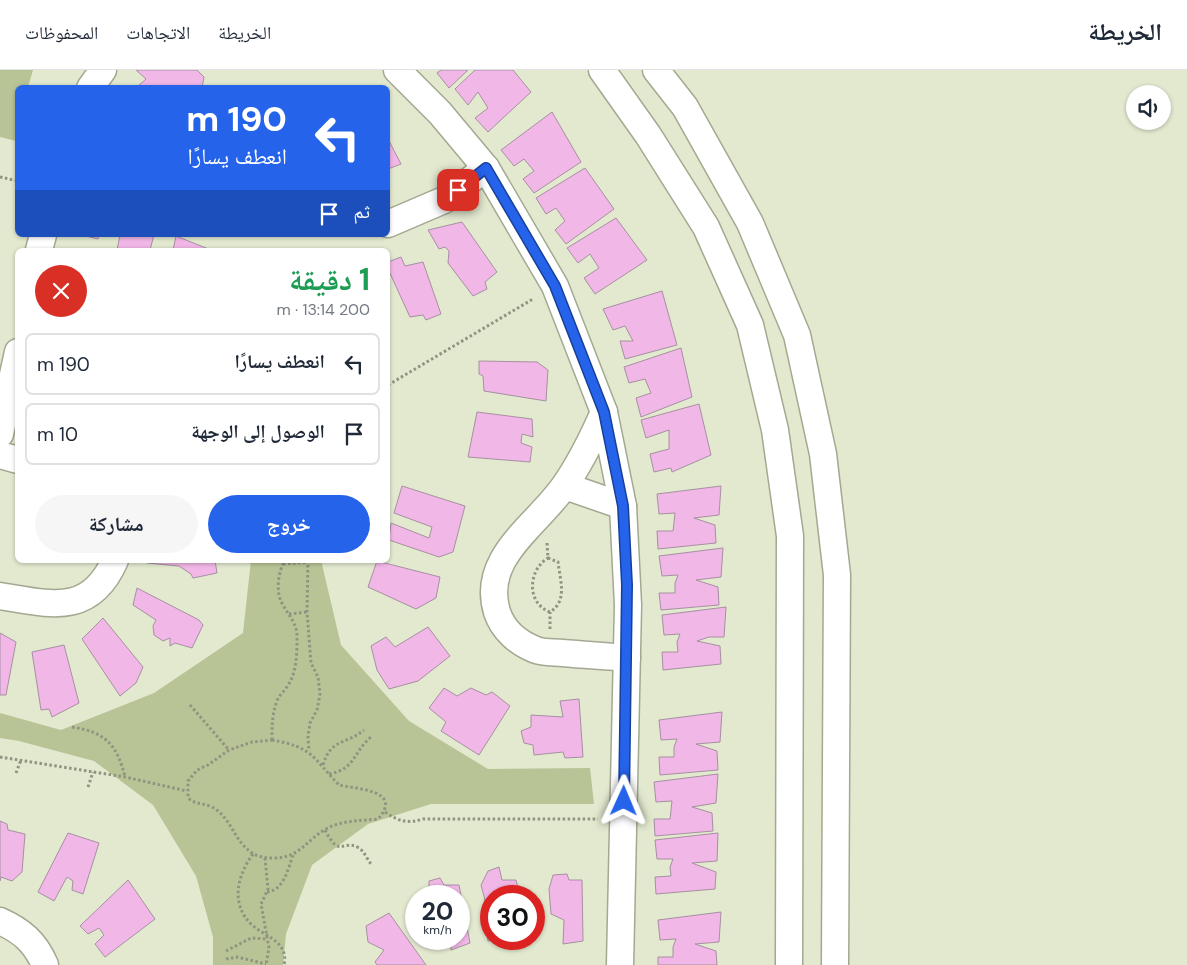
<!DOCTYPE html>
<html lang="ar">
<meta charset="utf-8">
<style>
body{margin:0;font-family:"DM Sans","Noto Naskh Arabic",sans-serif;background:#f6f6f7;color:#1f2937;direction:rtl;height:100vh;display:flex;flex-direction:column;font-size:19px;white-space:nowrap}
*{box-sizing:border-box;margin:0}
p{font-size:16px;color:#747a83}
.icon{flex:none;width:28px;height:28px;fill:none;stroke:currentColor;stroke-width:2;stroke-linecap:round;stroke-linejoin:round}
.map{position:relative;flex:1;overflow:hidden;direction:ltr}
.details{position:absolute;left:15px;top:178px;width:375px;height:315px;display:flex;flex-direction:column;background:#fff;border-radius:8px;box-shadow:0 1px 4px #0004;direction:rtl}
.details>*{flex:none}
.guide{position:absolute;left:15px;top:15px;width:375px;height:152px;border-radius:8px;box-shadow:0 1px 4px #0004;direction:rtl;background:#2563eb;color:#fff;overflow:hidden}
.fabs{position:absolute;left:1126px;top:15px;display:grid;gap:10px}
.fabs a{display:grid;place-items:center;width:45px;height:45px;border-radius:50%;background:#fff;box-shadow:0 1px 4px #0004;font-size:25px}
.speed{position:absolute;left:405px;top:815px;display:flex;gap:10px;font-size:25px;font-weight:700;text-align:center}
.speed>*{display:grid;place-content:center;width:65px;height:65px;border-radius:50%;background:#fff;box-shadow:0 1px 4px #0004;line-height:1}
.speed small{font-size:12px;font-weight:400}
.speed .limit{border:8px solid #d22;background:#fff;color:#111}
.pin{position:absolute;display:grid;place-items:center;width:42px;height:42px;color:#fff;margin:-21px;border-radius:10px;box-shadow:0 2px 8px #0006}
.me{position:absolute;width:55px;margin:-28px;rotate:1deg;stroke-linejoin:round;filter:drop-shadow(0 0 4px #0008)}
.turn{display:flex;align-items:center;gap:18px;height:105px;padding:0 20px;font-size:22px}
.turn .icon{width:65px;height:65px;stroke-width:2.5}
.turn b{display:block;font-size:35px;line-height:42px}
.then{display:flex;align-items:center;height:48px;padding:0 20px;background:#0003;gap:10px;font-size:19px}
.round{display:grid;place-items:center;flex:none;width:52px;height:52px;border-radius:26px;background:#f6f6f7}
.head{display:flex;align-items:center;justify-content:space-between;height:85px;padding:0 20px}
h1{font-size:30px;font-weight:700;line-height:38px;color:#1e9e55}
.cta{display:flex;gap:10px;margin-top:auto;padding:10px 20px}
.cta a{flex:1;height:58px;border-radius:30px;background:#2563eb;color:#fff;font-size:20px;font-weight:700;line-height:58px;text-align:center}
.cta a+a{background:#f6f6f7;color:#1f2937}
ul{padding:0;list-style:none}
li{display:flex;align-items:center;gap:15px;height:62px;margin:0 10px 8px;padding:0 10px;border:2px solid #e0e1e3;border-radius:8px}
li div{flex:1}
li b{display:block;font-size:19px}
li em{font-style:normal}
header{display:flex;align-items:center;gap:30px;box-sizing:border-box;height:70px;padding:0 25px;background:#fff;border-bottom:1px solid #e0e1e3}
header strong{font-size:24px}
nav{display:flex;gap:28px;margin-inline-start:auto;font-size:18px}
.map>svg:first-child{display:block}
.green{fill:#b9c496}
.building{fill:#f1b7e6;stroke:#a690a1}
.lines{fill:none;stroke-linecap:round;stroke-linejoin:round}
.street-casing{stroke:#a3a991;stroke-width:29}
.path{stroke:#8f9480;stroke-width:3;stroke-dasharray:2.5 2.5;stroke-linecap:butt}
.street{stroke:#fff;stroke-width:26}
.route-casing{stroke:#184099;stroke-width:12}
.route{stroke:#2563eb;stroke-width:9}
</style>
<header>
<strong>الخريطة</strong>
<nav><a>الخريطة</a><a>الاتجاهات</a><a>المحفوظات</a></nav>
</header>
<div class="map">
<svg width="1187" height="895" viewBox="0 0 1187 895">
<rect width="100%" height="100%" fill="#e2e9cf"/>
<g class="green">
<path d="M0,0h33l-5,17 -10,1 -2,53 -16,-4z"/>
<path d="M251,490h70l20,85 68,76 79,48 102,-1 4,36h-163l-63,20 -56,41 -26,69 -3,31h-70v-28l-17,-61 -43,-71 -59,-44 -75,-20 -19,-3v-25l61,17 93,-37 89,-60z"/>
</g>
<g class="building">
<path d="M136,0h61l7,7 -2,11h-63l-1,-2 8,-7z"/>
<path d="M441,0h27l-19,18 -12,-15z"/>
<path d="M475,0h38l18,22 -43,40 -13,-14 13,-10 -10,-16 -10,13 -13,-16z"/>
<path d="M552,42l29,50 -47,31 -11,-14 11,-8 -10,-12 -10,7 -13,-16z"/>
<path d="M388,69l13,25 -13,5z"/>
<path d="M585,98l29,41 -48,35 -11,-14 10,-9 -9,-13 -10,6 -10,-16z"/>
<path d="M616,148l31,42 -52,34 -11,-16 15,-10 -9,-14 -12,9 -11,-15z"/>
<path d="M462,152l35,50 -12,10 2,7 -14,7 -25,-33 1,-12 -4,-4 -6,2 -11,-19z"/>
<path d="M82,165h17l-1,4z"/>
<path d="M120,165h34l-4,15h-33z"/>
<path d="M176,166l35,14h-38z"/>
<path d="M401,187l4,9 18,-4 18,52 -15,6 -3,-5 -13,2 -22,-48v-7z"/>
<path d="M662,221l15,54 -52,14 -5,-18h13l-8,-15 -12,4 -10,-21z"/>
<path d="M681,278l11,49 -51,20 -5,-19 15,-5 -6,-14 -16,4 -5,-16z"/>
<path d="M479,291l58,1 11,8 -2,31 -62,-10 -1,-15 -4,-2z"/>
<path d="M699,334l12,51 -39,17 -1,-4 -17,4 -4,-18 19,-5v-19l-23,8 -5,-18z"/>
<path d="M477,342l55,7 1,18 -11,-3 -1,9 11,4 -2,15 -62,-5z"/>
<path d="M402,416l63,20 -12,46 -14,5 -50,-17 2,-17 38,15 3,-11 -38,-14z"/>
<path d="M721,416l-2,29 -25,3 21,7 1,18 -58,6 -1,-18h16l2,-18 -16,1 -2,-20z"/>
<path d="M723,478l-2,29 -25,3 22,7 1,18 -58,5 -2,-17h16v-10l3,-8 -16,1 -3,-20z"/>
<path d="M148,490h67l2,13 -24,5 -2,-4 -12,-8 -32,-3z"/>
<path d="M377,491l63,16 -4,21 -20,11 -48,-22z"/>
<path d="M137,518l62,32 4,5 -11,23 -17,-5 -5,3v-8l-7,3 -9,-6 -1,-9 3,-6 -23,-15z"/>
<path d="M726,537l-2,30h-15l-12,4 23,5 1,18 -58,6 -1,-18h16l-1,-10 3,-8 -16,1 -2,-20z"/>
<path d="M103,548l40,49 -7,16 -16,13 -38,-57z"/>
<path d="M428,557l22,29 -32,25 -29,8 -12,-19 -6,-24 15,-9 9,10z"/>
<path d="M0,563l16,9 -10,53h-6z"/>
<path d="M64,575l15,58 -27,14 -3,-8 -8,1 -9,-58z"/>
<path d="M444,618l13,8 14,-8 15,7 6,-3 18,14 -31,49 -38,-24 5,-9 -17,-14z"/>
<path d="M579,629l4,58 -18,1 -2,-6 -29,3 -1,-10 -9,-2 -3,-12 10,-4v-12l32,2 -3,-16z"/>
<path d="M722,642l-2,30 -24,2 21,7 1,19 -58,5 -1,-18h15v-10l3,-8 -16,1 -2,-20z"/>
<path d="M718,704l-2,29 -24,4 20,6 1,18 -58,5 -1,-17h16l2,-18 -16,1 -2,-20z"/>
<path d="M0,751l7,3 1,6 17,4 -3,38 -10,9 -11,-4 -1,4z"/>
<path d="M68,763l31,10 -16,51 -11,-4 1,-9 -6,-4 -13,24 -16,-9z"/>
<path d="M718,763l-1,28 -25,2 24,9 -1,17 -59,5 -1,-17 16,-1 -1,-9 3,-8h-16l-2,-19z"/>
<path d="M499,797l3,13h14l4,16h-29v43h7l-10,2 -6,-33 3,-8 -4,-15 7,-14z"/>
<path d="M567,804l2,6h13l1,61 -20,3 1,-24 -13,-6 -2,-25 4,-14z"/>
<path d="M440,808l4,7h15l11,58 -19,7 -1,-11h9v-43h-30v-15z"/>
<path d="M128,810l27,39 -50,38 -10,-13 9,-9 -5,-7 -11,6 -8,-8z"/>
<path d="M721,842l-2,30 -24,2 21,7 1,14h-59v-8h15v-10l3,-8 -16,1 -2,-20z"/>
<path d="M389,843l37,52h-49l-2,-3 9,-12 -16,-8 -2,-16z"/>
</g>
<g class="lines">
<g class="street-casing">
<g id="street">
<path d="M397,0l43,43 46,55 69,118 49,126 19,94 5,99 -8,360"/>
<path d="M602,0l46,65 58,92 44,98 25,105 15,106 -1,429"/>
<path d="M656,0l29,37 65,116 47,112 26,119 14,121 -2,390"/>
<path d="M90,18l13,-18"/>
<path d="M388,154l56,-24 42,-32"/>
<path d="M39,180l4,-15"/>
<path d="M604,342c-11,25 -23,50 -39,73 -27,40 -85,72 -68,127 6,18 21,31 39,38 8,3 19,2 27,3 21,2 43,3 64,5"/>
<path d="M0,364l18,-82"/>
<path d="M0,385l18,5"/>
<path d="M565,416l58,20"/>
<path d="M0,526c50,8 90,21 115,-36"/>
<path d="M0,851c22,10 35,21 45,44"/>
</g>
</g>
<g class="path">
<path d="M0,107l18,4"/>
<path d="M388,315l145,-86"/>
<path d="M547,473l1,15"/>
<path d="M548,488l10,4c2,18 10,39 -8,50 -24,-9 -22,-42 -2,-54z"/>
<path d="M308,490l-1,52 4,51 7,14 2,17 -3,16 -7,13 -2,14 1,14"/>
<path d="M283,494l25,-2"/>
<path d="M289,544l18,-2"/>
<path d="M550,559v-17"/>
<path d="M190,635l39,45"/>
<path d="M72,657c33,5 45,17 53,50"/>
<path d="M272,670c41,7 41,18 67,45 17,4 65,5 39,34 -18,2 -36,1 -52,10 -20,11 -26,29 -52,29 -8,0 -16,-1 -22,-5 -19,-13 -20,-35 -40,-46 -8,-4 -16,-2 -24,-9v-17l9,-11 11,-5 21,-15 23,-8z"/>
<path d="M272,670c0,-14 0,-26 5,-39 2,-6 8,-10 11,-16 9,-13 9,-32 9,-49 0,-12 -8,-20 -14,-31 -8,-12 -5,-33 2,-45"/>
<path d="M0,687l125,20 62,14"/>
<path d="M323,695c8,-27 23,-20 41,-35"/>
<path d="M16,703l5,-13"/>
<path d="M329,704c27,-5 24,-22 42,-37"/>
<path d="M88,717l5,-15"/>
<path d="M385,742c13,9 23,12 38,7h175"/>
<path d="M325,760c16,30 16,8 34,18 5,3 8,11 12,16"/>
<path d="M253,784c-16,22 -23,50 -1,71 14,12 37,17 32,40"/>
<path d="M265,788l3,31 -7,15 8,44 -3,17"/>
<path d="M267,822c17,-2 21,-23 26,-37"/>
<path d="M226,881l25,-13 15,1"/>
<path d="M226,889l11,-2 29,7"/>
</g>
<use href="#street" class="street"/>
</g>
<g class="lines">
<g class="route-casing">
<path id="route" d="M458,120l28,-22 69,118 49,126 19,94 4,79 -3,216"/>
</g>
<use href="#route" class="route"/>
</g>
</svg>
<div class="fabs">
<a><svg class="icon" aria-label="sound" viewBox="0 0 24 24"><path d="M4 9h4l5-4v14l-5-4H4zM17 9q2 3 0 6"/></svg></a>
</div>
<div class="speed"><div>20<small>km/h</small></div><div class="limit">30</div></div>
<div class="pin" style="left:458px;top:120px;background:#d93025"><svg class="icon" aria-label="arrive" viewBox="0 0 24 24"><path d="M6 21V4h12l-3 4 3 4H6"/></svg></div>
<svg class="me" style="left:624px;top:731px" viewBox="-20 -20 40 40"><path d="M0-17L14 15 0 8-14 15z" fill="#2563eb" stroke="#fff" stroke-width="4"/></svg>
<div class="guide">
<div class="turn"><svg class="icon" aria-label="left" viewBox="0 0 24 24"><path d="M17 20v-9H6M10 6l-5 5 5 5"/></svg><div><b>190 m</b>انعطف يسارًا</div></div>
<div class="then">ثم<svg class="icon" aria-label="arrive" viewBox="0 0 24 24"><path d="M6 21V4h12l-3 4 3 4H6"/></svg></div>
</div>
<section class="details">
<div class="head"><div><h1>1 دقيقة</h1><p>200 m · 13:14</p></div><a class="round" style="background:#d93025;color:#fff"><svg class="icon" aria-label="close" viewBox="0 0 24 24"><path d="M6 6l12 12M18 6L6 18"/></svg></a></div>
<ul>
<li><svg class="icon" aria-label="left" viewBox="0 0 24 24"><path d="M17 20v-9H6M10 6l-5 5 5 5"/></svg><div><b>انعطف يسارًا</b></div><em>190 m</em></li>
<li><svg class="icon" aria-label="arrive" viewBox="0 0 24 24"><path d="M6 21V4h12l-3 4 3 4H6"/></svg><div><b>الوصول إلى الوجهة</b></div><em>10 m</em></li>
</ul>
<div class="cta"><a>خروج</a><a>مشاركة</a></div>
</section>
</div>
